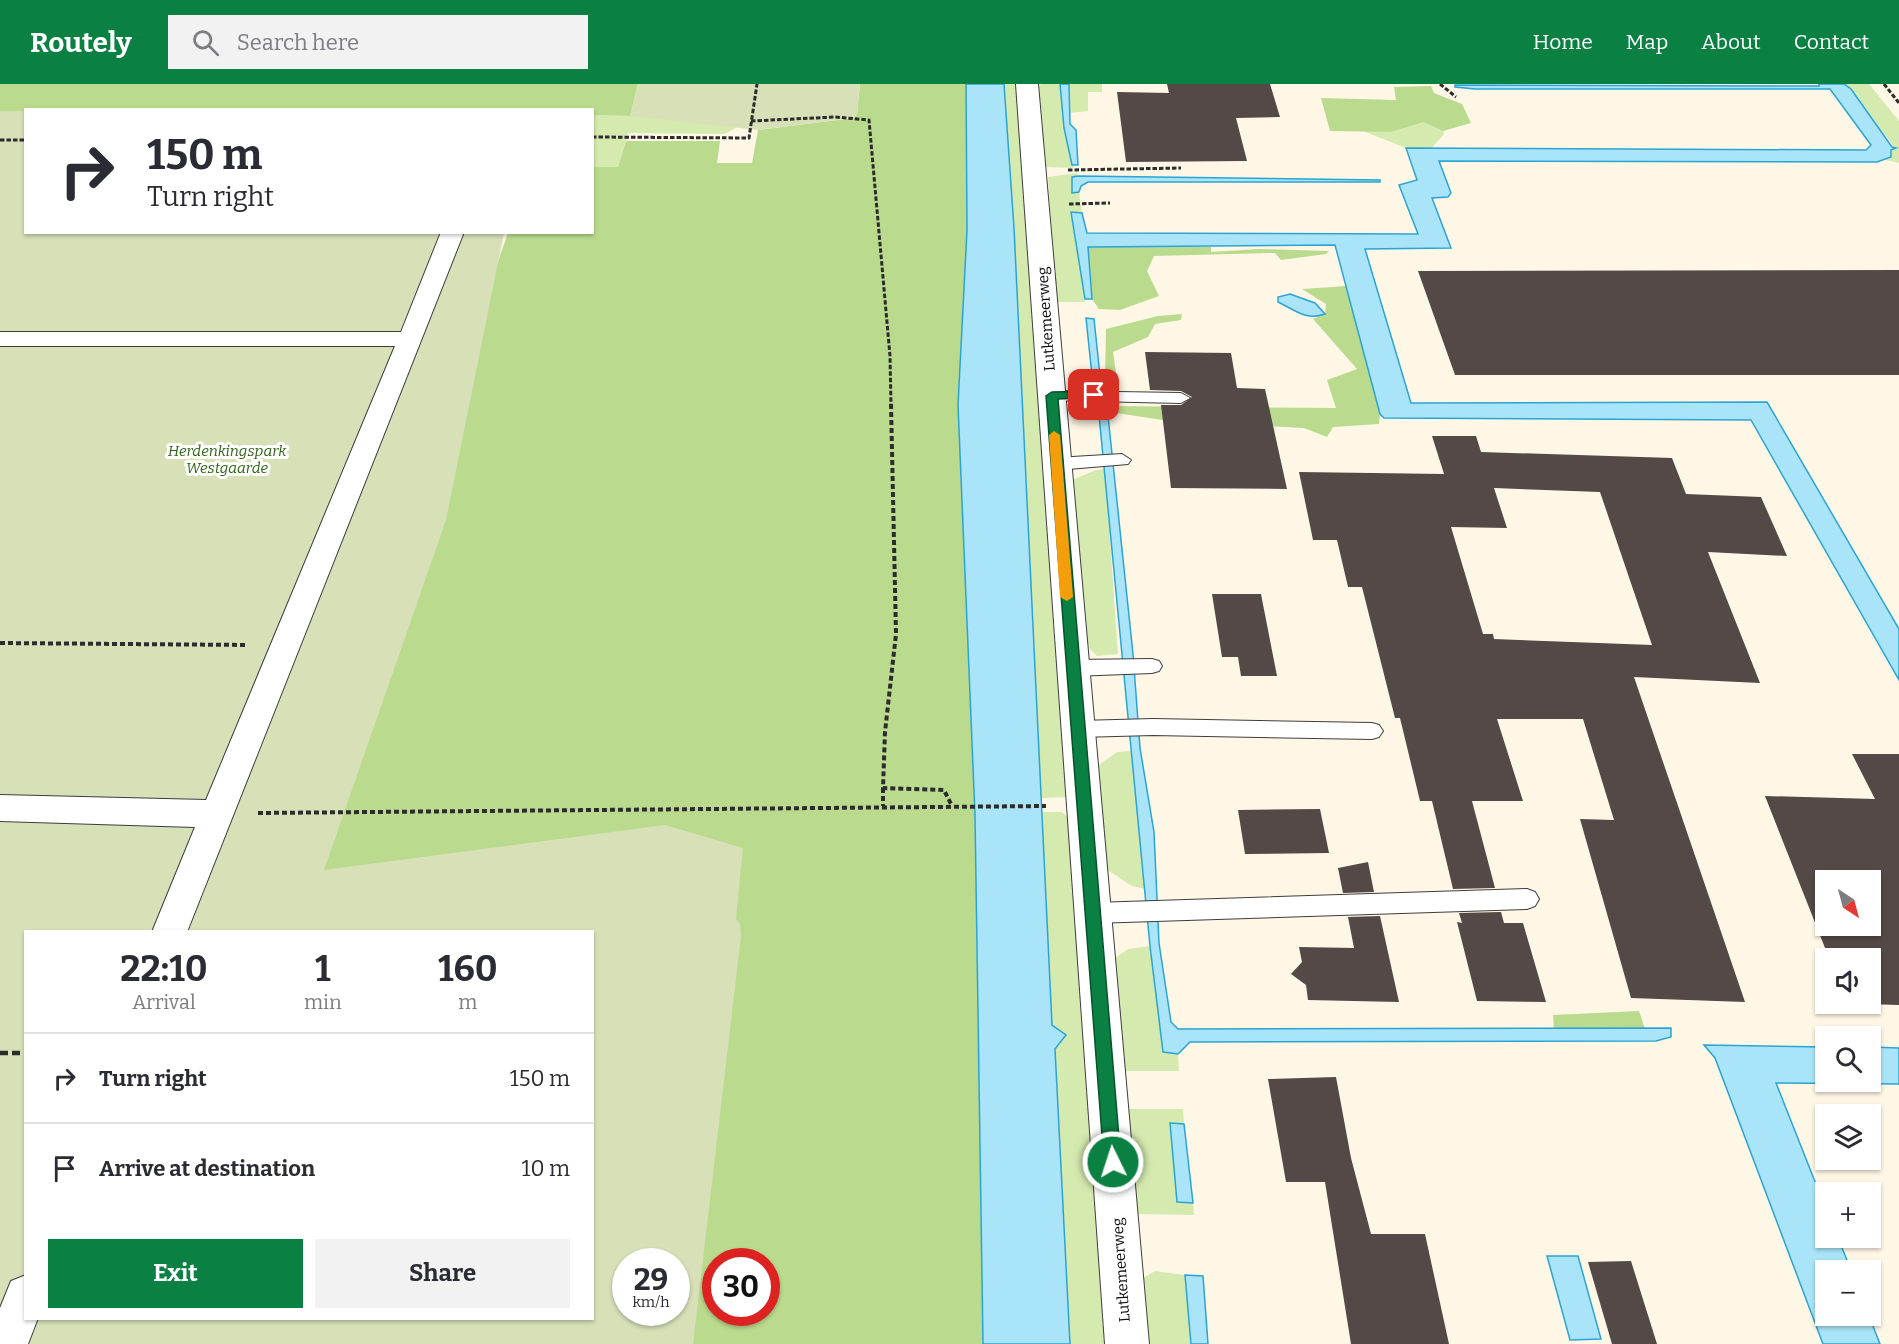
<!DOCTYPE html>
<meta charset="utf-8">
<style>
body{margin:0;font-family:Bitter,serif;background:#f2f2f3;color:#2b2b33;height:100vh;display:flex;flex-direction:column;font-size:22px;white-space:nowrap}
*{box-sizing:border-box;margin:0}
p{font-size:20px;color:#7c7c81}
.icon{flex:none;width:33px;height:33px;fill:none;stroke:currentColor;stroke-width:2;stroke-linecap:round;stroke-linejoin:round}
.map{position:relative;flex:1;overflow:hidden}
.sheet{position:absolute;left:24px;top:846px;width:570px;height:390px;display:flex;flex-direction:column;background:#fff;border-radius:0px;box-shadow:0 2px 4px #0004}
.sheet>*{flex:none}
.top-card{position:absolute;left:24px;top:24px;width:570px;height:126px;border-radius:0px;box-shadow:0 2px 4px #0004;background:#fff;color:#2b2b33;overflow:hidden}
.needle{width:39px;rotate:144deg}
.tools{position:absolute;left:1815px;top:786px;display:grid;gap:12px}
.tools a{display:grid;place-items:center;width:66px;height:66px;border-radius:0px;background:#fff;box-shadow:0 2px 4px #0004;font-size:30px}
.speed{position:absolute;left:612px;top:1164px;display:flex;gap:12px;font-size:30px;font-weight:700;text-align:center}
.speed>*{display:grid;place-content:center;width:78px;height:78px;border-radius:50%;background:#fff;box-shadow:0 2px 4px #0004;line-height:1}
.speed small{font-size:15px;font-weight:400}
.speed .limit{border:9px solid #d22;background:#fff;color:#111}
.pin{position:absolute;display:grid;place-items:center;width:51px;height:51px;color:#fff;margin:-26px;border-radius:12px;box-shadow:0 3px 9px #0006}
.me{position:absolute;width:66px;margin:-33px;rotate:356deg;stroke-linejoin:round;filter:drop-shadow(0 0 4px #0008)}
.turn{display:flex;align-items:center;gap:21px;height:126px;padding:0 24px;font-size:27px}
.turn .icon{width:78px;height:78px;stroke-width:2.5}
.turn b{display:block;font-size:42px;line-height:51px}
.eta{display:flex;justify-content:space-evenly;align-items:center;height:102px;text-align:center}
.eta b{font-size:36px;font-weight:700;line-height:42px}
.cta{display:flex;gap:12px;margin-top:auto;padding:12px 24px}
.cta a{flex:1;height:69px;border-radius:0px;background:#0b8043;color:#fff;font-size:24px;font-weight:700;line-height:69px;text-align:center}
.cta a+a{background:#f2f2f3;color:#2b2b33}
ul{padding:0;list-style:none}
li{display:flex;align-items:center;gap:18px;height:90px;padding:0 24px;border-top:2px solid #e1e1e2}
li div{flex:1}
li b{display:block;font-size:22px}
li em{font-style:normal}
header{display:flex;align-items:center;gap:36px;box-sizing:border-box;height:84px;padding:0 30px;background:#0b8043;color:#fff}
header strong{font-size:28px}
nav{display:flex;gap:33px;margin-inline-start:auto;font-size:21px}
.search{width:420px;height:54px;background:#f2f2f3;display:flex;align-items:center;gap:15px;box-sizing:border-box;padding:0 21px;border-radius:0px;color:#7c7c81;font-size:22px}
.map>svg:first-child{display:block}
.green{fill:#d5eaaf}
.forest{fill:#badb8e;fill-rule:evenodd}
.cemetery{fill:#d8e0b8;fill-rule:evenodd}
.water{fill:#a9e4f9;stroke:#2ca4d3;stroke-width:1.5}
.building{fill:#534946;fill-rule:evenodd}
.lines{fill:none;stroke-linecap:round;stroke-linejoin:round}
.service-casing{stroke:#3d3d3d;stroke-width:2}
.pedestrian-casing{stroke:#3d3d3d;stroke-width:2}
.minor-casing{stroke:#3d3d3d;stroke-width:2}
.path-far2{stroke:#2c2c2c;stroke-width:3;stroke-dasharray:4.5 2;stroke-linecap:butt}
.path-far1{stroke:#2c2c2c;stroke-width:4;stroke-dasharray:5 3;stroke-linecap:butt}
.path{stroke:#2c2c2c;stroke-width:4.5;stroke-dasharray:8 4;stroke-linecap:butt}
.service{fill:#fff;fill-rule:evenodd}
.pedestrian{fill:#fff;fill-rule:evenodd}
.minor{fill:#fff;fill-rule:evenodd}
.route{fill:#0b8043;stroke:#07532c;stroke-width:1.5}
.slow{fill:#f59e0b}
.labels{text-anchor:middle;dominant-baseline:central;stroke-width:6;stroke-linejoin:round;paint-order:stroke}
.street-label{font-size:15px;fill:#0a0a0a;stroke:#fff}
.park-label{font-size:15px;font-style:italic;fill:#316319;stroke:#fff}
</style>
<header>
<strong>Routely</strong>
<div class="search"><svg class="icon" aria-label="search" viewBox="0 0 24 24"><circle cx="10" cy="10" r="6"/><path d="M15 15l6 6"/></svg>Search here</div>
<nav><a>Home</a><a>Map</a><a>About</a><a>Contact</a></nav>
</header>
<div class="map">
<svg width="1899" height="1260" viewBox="0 0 1899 1260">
<rect width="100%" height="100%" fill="#fff7e6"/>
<g class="green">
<path d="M638,0h112c-4,25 0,41 -27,50l-95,-1 -10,34h-25v-52l37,1z"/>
<path d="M1004,0h16l51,713 -31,1 -26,-570z"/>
<path d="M1041,0h19l4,44 10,40 -30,-1 -5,-80z"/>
<path d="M1068,0h34v8h-14v19l-18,2z"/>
<path d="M1844,0h25l30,37v42l-13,-3 5,-3 2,-12z"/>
<path d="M1441,33l3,17 -13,15 -25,-1 -43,-17 28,1z"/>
<path d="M1077,89l1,3 -6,1v16l7,-1 3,21h-11l14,89h-29l-8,-125z"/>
<path d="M1105,385l13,185 -21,2 -9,-9 -16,-167 24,-10z"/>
<path d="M1131,667l15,138 -14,-3 -29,-19 -7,-100 21,-15z"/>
<path d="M1040,728h22l7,6 36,526h-35l-15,-295 10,-14 -13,-10z"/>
<path d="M1150,862l13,106 15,2 1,17h-58l-9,-111 16,-11z"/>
<path d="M1129,1025h54l1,15 -14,-1 7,79 16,1 1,12 -59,-1 -11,-97z"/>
<path d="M1155,1187l30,4 6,69h-44l-9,-63z"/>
</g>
<g class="forest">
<path d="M0,0h638l-8,32 -37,-1 -1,-5h-566l-1,2h-25z"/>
<path d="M860,0h106l1,146 -9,175 17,410 8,529h-864l473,-26v-386l-330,-1 246,-698 84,-1 1,-65h25l8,-26h94l-3,22h35l6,-33 96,-12 3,-4zM626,1178h50v50h-50zM716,1178h50v50h-50z"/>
<path d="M1431,2l3,7 28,11 9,19 -28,8 -19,-9 -33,10 -61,-1 -9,-33 75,2 -2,-13z"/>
<path d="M1088,163h123v5l48,-3 70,2 -3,3 -45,6 -6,-7 -121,3 -7,15 12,25 -39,14 -21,-1 -7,-10z"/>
<path d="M1346,202l34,128 -1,10 -46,3 -6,10 -23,-9 -135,-7 -59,-9 -3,-6 229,2 -9,-28 30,-11 -44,-50 12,-5 1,-10 -24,-15z"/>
<path d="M1182,230l-1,6 -26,4 -7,13 -35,15 5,33 -13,-8 1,-48 52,-13z"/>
<path d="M1639,927l6,18h-91l-1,-14z"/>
</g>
<g class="cemetery">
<path d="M640,0h220l-3,30 -3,4 -96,12 -128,-14z"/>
<path d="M0,27h25l1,121 478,1 -58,287 -122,350 341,-45 78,23 -7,71 4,5 1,12 -48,408h-693zM26,848h566v386h-566zM626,1178h50v50h-50z"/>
</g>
<g class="water">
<path d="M966,0h38l10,144 38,797 14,10 -11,14 15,295h-87l-8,-529 -17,-410 9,-175z"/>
<path d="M1060,0h9l1,40 6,6 2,35h-6l-8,-37z"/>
<path d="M1819,0h25l7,5 41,58 4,1 -5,2v7l-14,5 -438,-1 12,32 -3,4 -16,1 19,50 -86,1 46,154 356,-1 132,227v51l-148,-260 -367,-2 -4,-4 -45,-169 -247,2 4,52h-7l-14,-87 11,1 5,20 331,1 -19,-49 18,-5 -11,-32 460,2 5,-5 -41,-56h-355l-20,-2v-2l364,1z"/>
<path d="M1078,92l302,4v2h-292l-7,4 -2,6 -7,1v-16z"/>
<path d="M1290,210l25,9 10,11c-19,7 -30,-4 -47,-12v-5z"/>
<path d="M1086,234l8,1 7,66h-8z"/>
<path d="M1099,331l9,1 25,238 7,94 14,84 5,111 12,79 7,7 493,-1v9l-15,4 -466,1 -12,12 -15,-2 -13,-106z"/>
<path d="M1704,961l121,2 1,35h44l1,-35 28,1v36l-123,-1 49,124 1,31h12l13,32h-25v46h43l11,28h-57l-108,-286z"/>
<path d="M1170,1039l14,1 9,79 -16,-1z"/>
<path d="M1547,1172h31l23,83 -31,1z"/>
<path d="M1185,1191l18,1 5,68h-17z"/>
</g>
<g class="building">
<path d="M1167,0h103l10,33 -44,1 11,43 -121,1 -9,-70 52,1z"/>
<path d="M1899,186v105h-444l-37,-104z"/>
<path d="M1145,268l86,1 6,35 28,1 22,100 -116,-1 -10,-83h20l11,-8 -11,-6 -31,-1z"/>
<path d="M1432,352h44l5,16 191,6 14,36 75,3 26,59 -79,-4 52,131 -126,-6 111,325 -114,-4 -51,-179 34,1 -31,-101h-86l26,82h-51l23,87 -42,1 -21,-88h-12l-20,-83h-5l-33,-131h-14l-11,-47h-24l-14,-68 145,2zM1494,404l106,4 52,153 -158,-6 -1,-5h-10l-32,-107 56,1z"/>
<path d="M1212,510h49l16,82h-36l-3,-19h-16z"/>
<path d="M1852,670h47v251l-34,-1h5v-46h-41l-64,-162 110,3zM1826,796h44v46h-44z"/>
<path d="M1320,725l9,44 -84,1 -7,-44z"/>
<path d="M1368,778l6,30 -31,1 -5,-25z"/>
<path d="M1501,828l3,11h19l23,79 -69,-1 -20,-79 5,1 -3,-10z"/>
<path d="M1380,832l19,86 -91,-2 -2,-15 -15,-11 11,-12 -3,-15 55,1 -6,-31z"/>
<path d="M1336,993l15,81 20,76h54l24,110h-98l-26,-162h-39l-18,-103z"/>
<path d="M1631,1177l26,83h-45l-24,-82z"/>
</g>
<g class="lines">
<g class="service-casing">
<g id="service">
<path d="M1052,307l129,2 9,5 -9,5 -135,-3 -3,-4z"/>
<path d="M1122,370l9,6 -3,4 -72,6 -9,-6 9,-6z"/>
<path d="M1152,575l7,2 3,5 -3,5 -7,2 -79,3 -7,-3 -3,-5 3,-5 7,-3z"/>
<path d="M1153,635l219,4 7,2 4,6 -4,6 -7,2 -219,-4 -74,2 -7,-2 -4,-6 4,-6 7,-2z"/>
<path d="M1527,805l8,3 4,7 -4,7 -8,3 -434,14 -8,-3 -4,-7 4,-7 8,-3z"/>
</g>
</g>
<g class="pedestrian-casing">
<g id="pedestrian">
<path d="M441,148h23l-277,700h-35l43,-105 -195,-6v-26l206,5 189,-454h-395v-14h401z"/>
<path d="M26,1191v43h12l-10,26h-28v-36l11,-27z"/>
</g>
</g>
<g class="minor-casing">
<path id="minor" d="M1016,0h22l111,1260h-44z"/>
</g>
<g class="path-far2">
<path d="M1440,0l16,13"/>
<path d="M1884,0l15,19"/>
<path d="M751,37l84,-4 34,3 21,236 1,49"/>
<path d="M592,53l157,1 8,-54"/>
<path d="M0,56h26"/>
<path d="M1068,86l113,-2"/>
<path d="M1069,120l41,-1"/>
</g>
<g class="path-far1">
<path d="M891,320l5,230 -11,98 -2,56 61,2 8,16"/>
<path d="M0,559l248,2"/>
<path d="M883,704v18"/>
<path d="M258,729l788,-7"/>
</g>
<path class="path" d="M0,969h26"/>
<use href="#service" class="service"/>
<use href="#pedestrian" class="pedestrian"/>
<use href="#minor" class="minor"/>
</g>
<path class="route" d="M1094,307l4,2v4l-40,2 63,763 -2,6 -6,3 -6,-3 -3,-6 -58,-766 6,-4z"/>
<path class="slow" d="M1054,347l6,4 13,162 -6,4 -7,-4 -11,-162z"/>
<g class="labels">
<g class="street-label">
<text transform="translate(1046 235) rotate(-94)">Lutkemeerweg</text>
<text transform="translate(1121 1186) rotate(-94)">Lutkemeerweg</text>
</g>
<g class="park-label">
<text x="227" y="367">Herdenkingspark<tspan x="227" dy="17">Westgaarde</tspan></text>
</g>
</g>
</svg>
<div class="tools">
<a><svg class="needle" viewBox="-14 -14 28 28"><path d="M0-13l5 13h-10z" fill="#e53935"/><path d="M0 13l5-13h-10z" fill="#7c7c81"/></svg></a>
<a><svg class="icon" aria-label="sound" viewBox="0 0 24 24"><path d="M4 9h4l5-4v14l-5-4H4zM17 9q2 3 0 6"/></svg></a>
<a><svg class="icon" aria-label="search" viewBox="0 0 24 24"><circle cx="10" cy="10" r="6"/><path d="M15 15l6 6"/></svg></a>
<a><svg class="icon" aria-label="layers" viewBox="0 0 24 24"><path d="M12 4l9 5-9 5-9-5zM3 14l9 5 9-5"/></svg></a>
<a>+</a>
<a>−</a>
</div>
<div class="speed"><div>29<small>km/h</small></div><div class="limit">30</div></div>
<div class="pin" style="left:1094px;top:311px;background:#d93025"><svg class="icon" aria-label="arrive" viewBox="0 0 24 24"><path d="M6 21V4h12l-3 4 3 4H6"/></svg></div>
<svg class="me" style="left:1113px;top:1078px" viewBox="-20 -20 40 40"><circle r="17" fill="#0b8043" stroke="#fff" stroke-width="3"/><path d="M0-11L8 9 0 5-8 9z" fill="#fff"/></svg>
<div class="top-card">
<div class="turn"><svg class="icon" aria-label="right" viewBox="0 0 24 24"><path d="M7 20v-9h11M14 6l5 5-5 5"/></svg><div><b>150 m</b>Turn right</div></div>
</div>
<section class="sheet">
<div class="eta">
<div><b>22:10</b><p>Arrival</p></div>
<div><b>1</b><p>min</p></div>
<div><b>160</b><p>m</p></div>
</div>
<ul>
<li><svg class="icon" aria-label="right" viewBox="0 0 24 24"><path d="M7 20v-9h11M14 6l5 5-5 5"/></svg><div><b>Turn right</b></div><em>150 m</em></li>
<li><svg class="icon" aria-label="arrive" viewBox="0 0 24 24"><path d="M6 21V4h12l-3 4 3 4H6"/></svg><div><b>Arrive at destination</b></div><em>10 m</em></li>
</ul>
<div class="cta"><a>Exit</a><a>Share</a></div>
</section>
</div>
